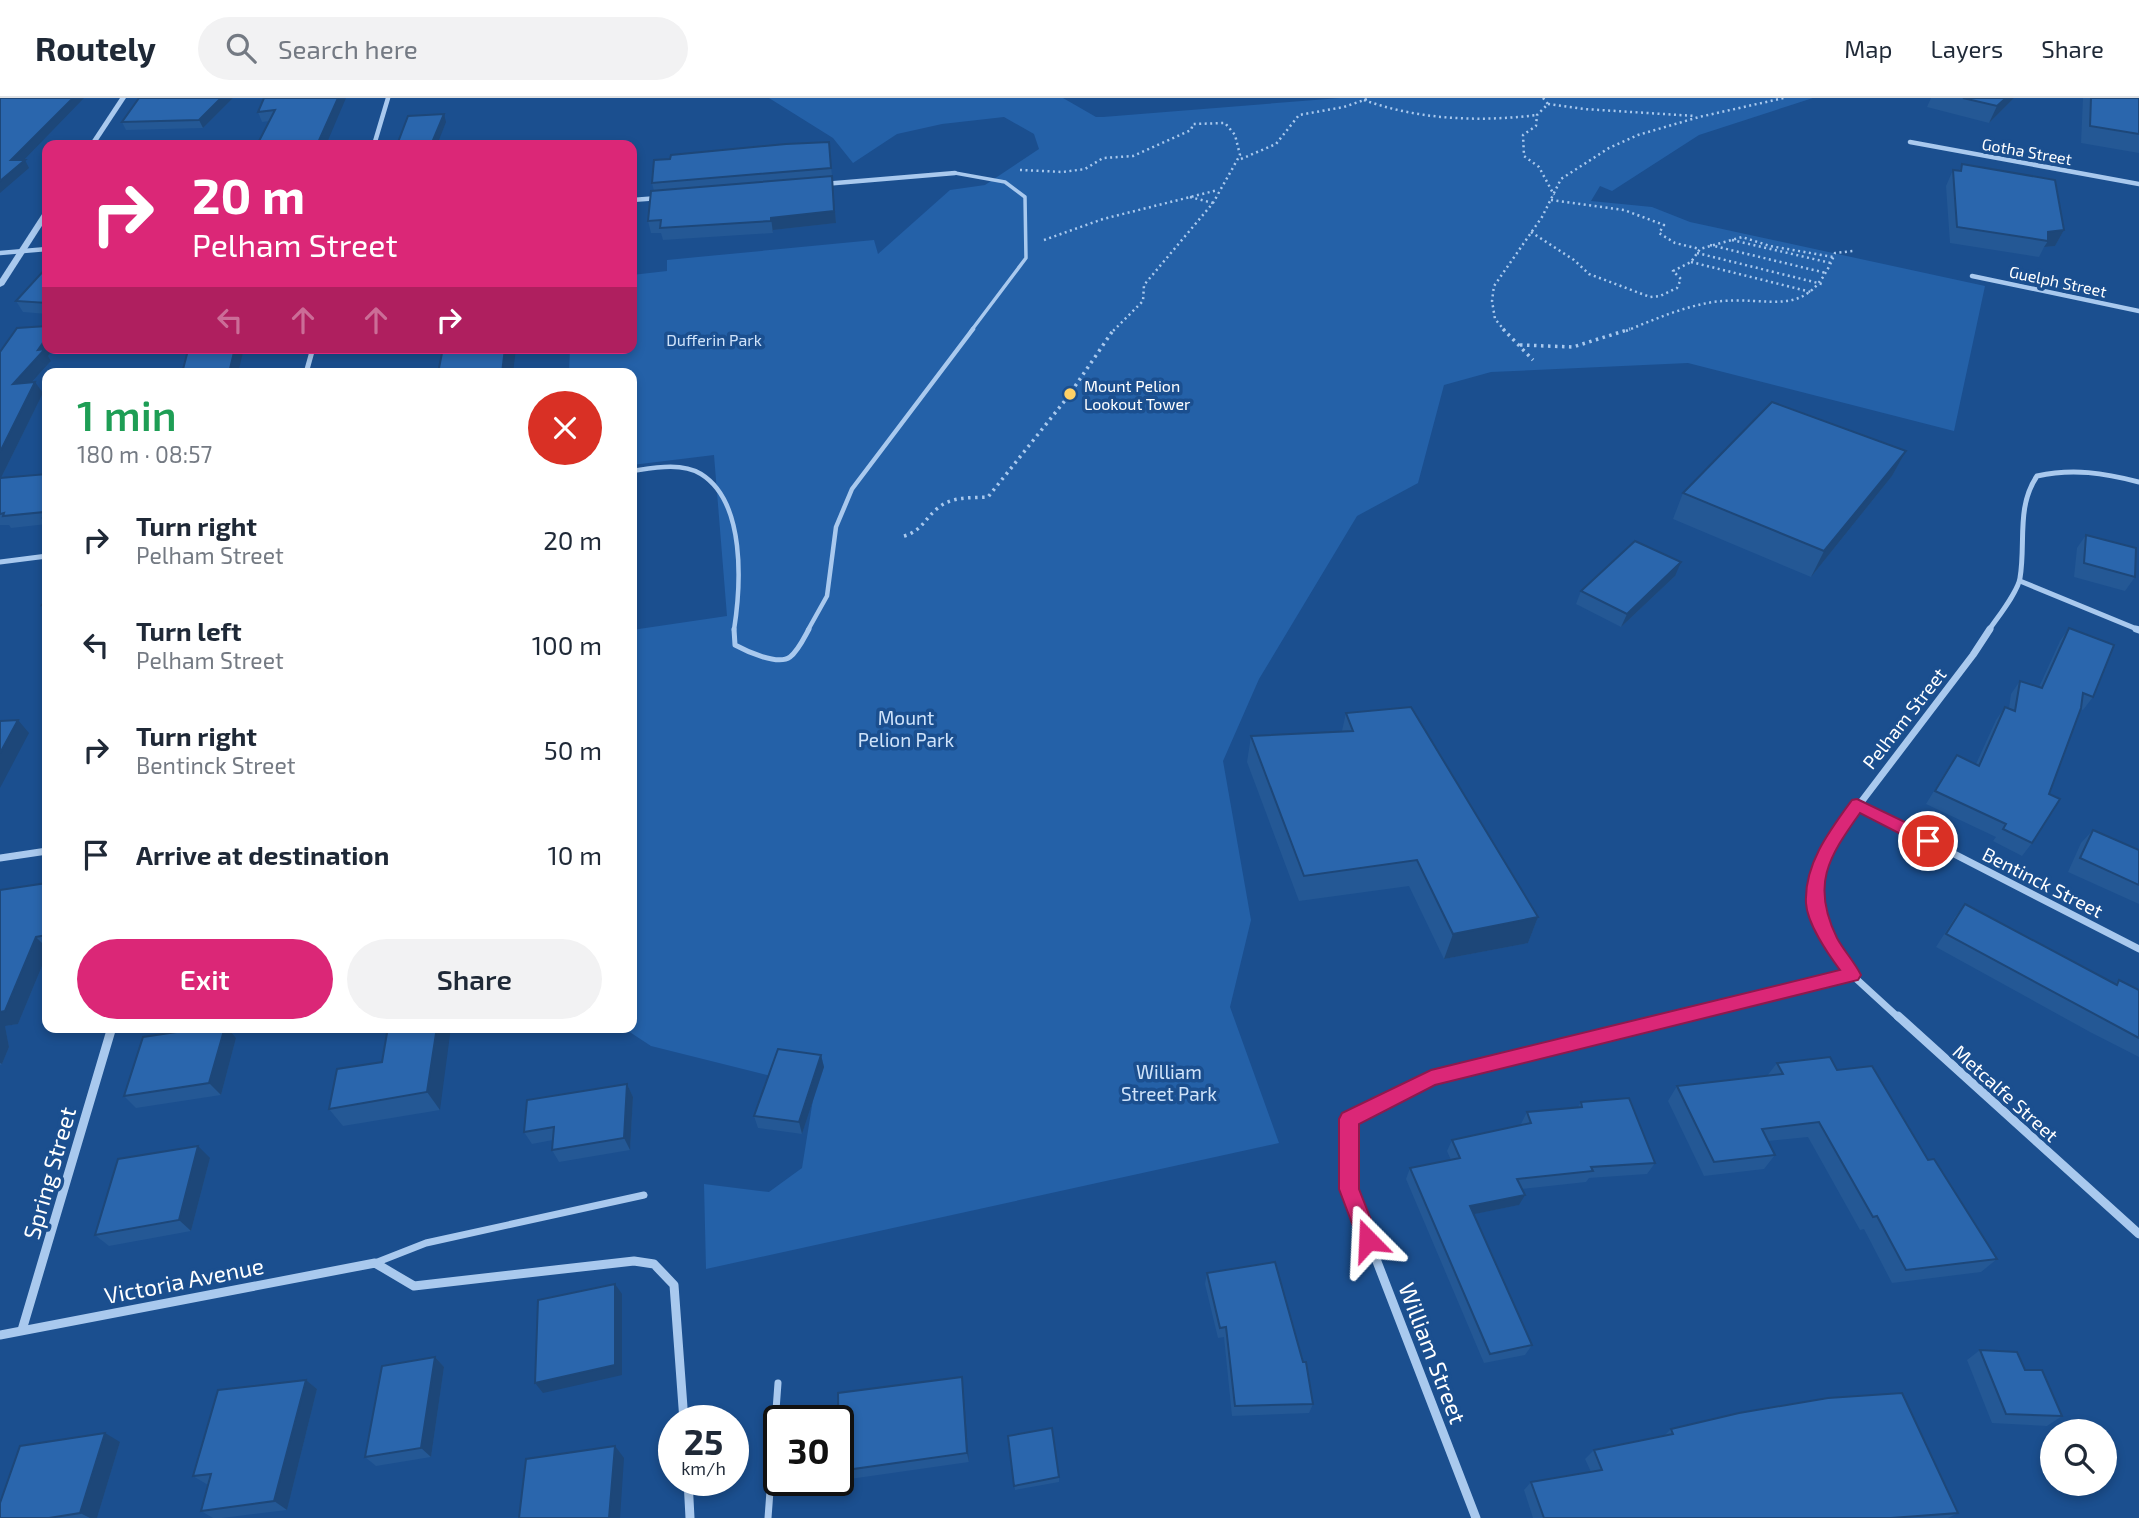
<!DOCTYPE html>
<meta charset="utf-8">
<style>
body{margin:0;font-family:"Exo 2",sans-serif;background:#f2f2f3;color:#1f2937;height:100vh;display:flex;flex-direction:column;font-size:26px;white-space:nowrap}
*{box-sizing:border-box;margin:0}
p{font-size:23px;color:#747a83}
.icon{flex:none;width:38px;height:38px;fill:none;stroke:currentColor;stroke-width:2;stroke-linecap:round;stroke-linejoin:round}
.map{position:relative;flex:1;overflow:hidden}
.side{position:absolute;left:42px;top:270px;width:595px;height:665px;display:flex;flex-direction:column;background:#fff;border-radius:14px;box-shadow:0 4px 10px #0003}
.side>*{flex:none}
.guide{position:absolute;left:42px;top:42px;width:595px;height:214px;border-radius:14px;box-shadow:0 4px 10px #0003;background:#db2777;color:#fff;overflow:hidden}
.tools{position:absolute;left:2040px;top:1321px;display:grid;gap:14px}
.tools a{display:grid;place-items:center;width:77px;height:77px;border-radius:50%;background:#fff;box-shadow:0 4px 10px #0003;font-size:35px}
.speed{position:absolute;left:658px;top:1307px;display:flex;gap:14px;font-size:35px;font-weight:700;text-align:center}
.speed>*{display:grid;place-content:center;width:91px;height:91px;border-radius:50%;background:#fff;box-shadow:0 4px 10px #0003;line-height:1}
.speed small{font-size:18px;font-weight:400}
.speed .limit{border:4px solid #111;border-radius:10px;background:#fff;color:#111}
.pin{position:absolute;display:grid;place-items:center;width:60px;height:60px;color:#fff;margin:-30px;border:4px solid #fff;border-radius:50%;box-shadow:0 2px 7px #0007}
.me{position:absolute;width:77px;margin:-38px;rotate:339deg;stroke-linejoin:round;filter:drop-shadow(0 0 5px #0008)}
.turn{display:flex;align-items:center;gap:24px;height:147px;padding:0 35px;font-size:32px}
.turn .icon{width:91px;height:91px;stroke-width:2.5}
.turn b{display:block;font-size:49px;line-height:60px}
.lanes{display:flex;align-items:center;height:66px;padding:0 35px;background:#0003;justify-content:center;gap:35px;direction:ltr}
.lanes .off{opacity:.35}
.round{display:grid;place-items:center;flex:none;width:74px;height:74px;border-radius:37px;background:#f2f2f3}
.head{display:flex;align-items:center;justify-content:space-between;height:119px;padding:0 35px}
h1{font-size:42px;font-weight:600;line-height:52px;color:#1e9e55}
.primary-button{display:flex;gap:14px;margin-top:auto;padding:14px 35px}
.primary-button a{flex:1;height:80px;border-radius:42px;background:#db2777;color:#fff;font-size:28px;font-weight:600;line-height:80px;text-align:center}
.primary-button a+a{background:#f2f2f3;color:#1f2937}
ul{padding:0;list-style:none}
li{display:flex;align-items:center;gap:21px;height:105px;padding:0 35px}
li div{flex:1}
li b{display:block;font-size:26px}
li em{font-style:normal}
header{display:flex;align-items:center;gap:42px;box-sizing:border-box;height:98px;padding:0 35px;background:#fff;border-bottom:2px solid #e0e1e3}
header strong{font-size:33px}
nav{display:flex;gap:38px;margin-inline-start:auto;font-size:24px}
.search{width:490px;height:63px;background:#f2f2f3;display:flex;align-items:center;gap:18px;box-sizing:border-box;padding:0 24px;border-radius:38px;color:#747a83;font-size:26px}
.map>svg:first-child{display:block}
.green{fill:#2461a8}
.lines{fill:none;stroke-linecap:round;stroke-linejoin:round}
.path-far1{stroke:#a9c9ee;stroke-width:2.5;stroke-dasharray:2 3.5;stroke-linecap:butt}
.path{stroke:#a9c9ee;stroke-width:3.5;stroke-dasharray:2.5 4.5;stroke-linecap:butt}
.service-far3{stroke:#a9c9ee;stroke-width:3.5}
.service-far2{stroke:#a9c9ee;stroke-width:4.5}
.service-far1{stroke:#a9c9ee;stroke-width:5}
.service{stroke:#a9c9ee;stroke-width:7}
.minor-far3{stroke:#a9c9ee;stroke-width:4.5}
.minor-far2{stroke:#a9c9ee;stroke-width:5}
.minor-far1{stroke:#a9c9ee;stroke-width:7}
.minor{stroke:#a9c9ee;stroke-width:9}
.tertiary{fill:#a9c9ee;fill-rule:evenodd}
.wall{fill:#245895}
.shaded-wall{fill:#1d4779}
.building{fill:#2a66ad;stroke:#1d4779;stroke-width:2}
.route{fill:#db2777;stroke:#8e194d;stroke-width:2}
.poi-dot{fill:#ffd166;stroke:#1b4f8f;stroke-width:2.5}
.labels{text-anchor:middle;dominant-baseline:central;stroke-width:7;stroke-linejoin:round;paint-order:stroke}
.far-street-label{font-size:16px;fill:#fff;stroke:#1b4f8f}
.far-park-label{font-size:16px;fill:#cfe3fa;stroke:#1b4f8f}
.far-poi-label{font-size:16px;fill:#fff;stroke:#1b4f8f;text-anchor:start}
.park-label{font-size:19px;fill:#cfe3fa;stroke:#1b4f8f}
.street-label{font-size:19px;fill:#fff;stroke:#1b4f8f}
.near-street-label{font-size:23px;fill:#fff;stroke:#1b4f8f}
</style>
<header>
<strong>Routely</strong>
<div class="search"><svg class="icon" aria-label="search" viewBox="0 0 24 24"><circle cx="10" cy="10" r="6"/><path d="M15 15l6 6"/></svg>Search here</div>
<nav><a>Map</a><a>Layers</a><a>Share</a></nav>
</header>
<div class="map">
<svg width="2139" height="1420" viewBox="0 0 2139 1420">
<rect width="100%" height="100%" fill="#1b4f8f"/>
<path class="green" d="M769,0h294l33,19h7l237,-19h473l-114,37 -87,56 -12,-5 -9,15 61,6 38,15 295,64 -31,145 -266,-68 -197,9 -47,13 -26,98 -61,33 -98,163 -36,82 28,159 -21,87 49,136 -573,126 -2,-85 65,8 33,-24 13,-81 -164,-41 -29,-19h10v-397l95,-14 -13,-161 -82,10v-92h-63l1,-25h62v-73l35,-4v-11l207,-20 4,14 72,-64 35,-5 54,-36 -5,-15 -30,-17 -62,7 -45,10 -44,29 -20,-25z"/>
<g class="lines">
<g class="path-far1">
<path d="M1543,0l5,6 -11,11 -1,11 -13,9 1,21 15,11 15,28"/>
<path d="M1364,2c55,20 116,22 173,15"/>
<path d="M1548,6l36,5 111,7"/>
<path d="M1241,61l35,-15 23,-29 45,-8 26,-9"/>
<path d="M1020,72l43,2 22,-3 18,-11 30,-2 58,-26 2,-6 32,-1 10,12 5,20 -27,48 -69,82 -1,16 -30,30"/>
<path d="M1190,99l23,6"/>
<path d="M1551,102l73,10 40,15 -5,8 16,10 25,6"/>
<path d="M1531,134l43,28 15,14 61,23 10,-1 17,-8 4,-9 -8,-8 18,-9 9,-13 42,-12 28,9 63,11"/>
<path d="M1044,142l59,-21 115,-29"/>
<path d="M1732,142l99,23"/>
<path d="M1710,147l116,28"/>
<path d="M1697,155l125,31"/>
<path d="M1691,164l120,30"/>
<path d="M1505,233l-10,-12 -3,-18 2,-15 48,-69 19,-38 48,-31 29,-13 61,-18 85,-19"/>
<path d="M1626,233c29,-12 57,-24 87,-29 59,-8 94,22 122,-49l18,-2"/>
</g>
<g class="path">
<path d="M1503,231l30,31"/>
<path d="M1520,247l53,2 57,-18"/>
<path d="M904,438c18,-5 21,-18 34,-28 14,-12 33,-10 50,-11l79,-99 47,-69"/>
</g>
<path class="service-far3" d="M955,75l50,9 20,15 1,61 -55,73"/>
<g class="service-far2">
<path d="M632,373c21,-3 49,-9 69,3 45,28 40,111 33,156"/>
<path d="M808,532l19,-34 9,-69 16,-38 121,-160"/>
</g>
<path class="service-far1" d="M734,531l1,16c11,6 43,21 55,12 8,-6 14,-19 19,-28"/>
<g class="service">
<path d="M375,1165l51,-20 218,-48"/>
<path d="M768,1420l10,-135"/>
</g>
<g class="minor-far3">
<path d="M1910,44l229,42"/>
<path d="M374,47l14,-47"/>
<path d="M824,86l131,-11"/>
<path d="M632,102l27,-2"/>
<path d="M0,155l47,-4"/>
<path d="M1972,178l167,35"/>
</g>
<g class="minor-far2">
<path d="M306,275l7,-25"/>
<path d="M0,464l47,-6"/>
<path d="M2020,483l119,49"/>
<path d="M1989,532c8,-12 29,-38 31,-52 6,-35 -4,-71 17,-102 36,-8 67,-3 102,6"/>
</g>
<g class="minor-far1">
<path d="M2136,531l3,1"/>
<path d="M1857,706l282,145"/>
<path d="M0,760l47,-7"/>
<path d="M1677,920l175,-43"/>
<path d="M1899,920l-47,-43 -21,-32 -17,-38 3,-30 16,-36 140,-184 17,-26"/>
</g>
<g class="minor">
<path d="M1898,918l241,218"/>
<path d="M22,1232l90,-303"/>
<path d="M0,1237l375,-72 39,23 220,-25 20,3 20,21 10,136"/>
<path d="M688,1382l2,38"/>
<path d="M1476,1420l-127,-329v-70l82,-41 253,-62"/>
</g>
<g class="tertiary">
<path d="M120,0h6l-31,47h-6z"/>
<path d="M44,113h3v7l-43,67 -4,2v-8z"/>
</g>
</g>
<g class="wall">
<path d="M233,0l-30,30 -77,2 -4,-8z"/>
<path d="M264,0l62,47 -56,-24 -8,1 -4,-10z"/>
<path d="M1931,0h83l-25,25 -62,-16z"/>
<path d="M2083,0h56v55l-58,-10z"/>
<path d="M829,44l7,81 -63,7v3l-110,7 -2,-7h-10l-3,-12 6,-30 -2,-8z"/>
<path d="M1962,66l102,66 -9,16 -11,1 -5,10 -89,-14 -4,-57 7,-16 6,1z"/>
<path d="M47,169v47l-24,-2 -7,-11z"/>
<path d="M54,250l-6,8 3,5 -19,21 11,11 -42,85 46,-4v50l-36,4 -2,-3h-9v-173z"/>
<path d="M1906,353l-14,25 -81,101 -138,-58 10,-26z"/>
<path d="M2086,437l49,42 -10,14 -51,-14 3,-29z"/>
<path d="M1675,478l-54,51 -45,-23 5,-13z"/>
<path d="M47,498v16l-5,-7z"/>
<path d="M2069,530l24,69 -10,13 -2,-1 -32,85 -17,49 -10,13 -29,-15 3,-4 -70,-33 22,-36 9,-13 19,9 20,-44 9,-13 4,1 2,-14 9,-13 19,6 21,-46z"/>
<path d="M1346,615l192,204 -10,26 -84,16 -35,-73 -110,15 -52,-139 4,-26 91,-5z"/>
<path d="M2093,732l46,20v54l-71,-32 13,-29z"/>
<path d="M47,785v71l-29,70 -13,2 4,21 -7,17 -2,1v-175z"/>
<path d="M1965,806l150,80 4,-4 20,10v67l-49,-25 -154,-85 19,-30z"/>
<path d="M210,929h17l9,11 -15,57 -85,13 -12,-12z"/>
<path d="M388,929l52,83 -97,16 -14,-17 53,-47z"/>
<path d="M821,957l3,12 -22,67 -44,-6 -4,-12z"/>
<path d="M1777,965l60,7 91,90 69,99 -16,13 -89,11 -28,-54 -4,1 -52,-93 -40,4 7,14 -11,14 -60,7 -36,-75 9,-15 90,-10z"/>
<path d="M627,986l6,13 -3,53 -71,12 -7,-12 1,-10 -21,4 -8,-12z"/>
<path d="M1581,1004l74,61 -8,11 -58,4 -3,4 -64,7 -3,16 -45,9 58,131 -7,10 -41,8 -78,-184 4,-11 41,-8 -4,-9 5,-11 70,-15 -1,-1 6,-12 51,-5z"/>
<path d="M210,1060l-19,73 -82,15 -14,-11z"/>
<path d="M1207,1175l96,89 10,42 -4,9 -77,3 -8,-79 -6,1 -13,-54z"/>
<path d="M1980,1252l45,20 37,46 -15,10 -55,-3 -25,-63z"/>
<path d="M435,1259l9,10 -13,90 -55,9 -11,-9z"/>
<path d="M306,1282l11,9 -30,121 -65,8h-9l-12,-7 7,-26 -15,-9z"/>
<path d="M963,1288l6,76 -126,18 -4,-9z"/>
<path d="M1671,1331l287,84 -10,5h-415l-9,-28 7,-8 60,-10 -6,-13 9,-9 70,-14z"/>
<path d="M1008,1338l51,41v5l-44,8z"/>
<path d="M120,1344l-23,76h-97z"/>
</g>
<g class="shaded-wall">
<path d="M73,0h11l-65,67 6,-5 4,8 -29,25v-12l11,-21z"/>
<path d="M221,0h12l-30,30 -4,-8z"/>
<path d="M338,0h8l-20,47h-9z"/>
<path d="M2006,0h8l-25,25 8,-17z"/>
<path d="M444,16l2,8 -9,23h-6z"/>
<path d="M832,78l4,47 -63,7v3l-2,-15z"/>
<path d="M2064,132l-9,16 -11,1 4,-6v-9z"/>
<path d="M47,239v11h7l-6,8 3,5 -31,34 -7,-11z"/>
<path d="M235,250h9l-6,25h-9z"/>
<path d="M505,250h11l-3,25h-11z"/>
<path d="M35,284l8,11 -43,87v-28z"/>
<path d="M1906,353l-14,25 -81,101 13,-26z"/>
<path d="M1681,464l-6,14 -54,51 6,-13z"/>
<path d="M18,622l11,13 -29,55v-35z"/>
<path d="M1538,819l-10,26 -84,16 9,-25z"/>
<path d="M36,839l11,11v6l-29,70 -13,2 4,21 -7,17 -2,-1v-51z"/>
<path d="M225,929h2l9,11 -15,57 -12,-12z"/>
<path d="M437,929h14l-11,83 -13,-18z"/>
<path d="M821,957l3,12 -22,67 -3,-12z"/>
<path d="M627,986l6,13 -3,53 -6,-12z"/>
<path d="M198,1048l12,12 -19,73 -12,-11z"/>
<path d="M1525,1097l-6,10 -54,11 5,-10z"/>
<path d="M615,1186l7,10v81l-79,18 -8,-10z"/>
<path d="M435,1259l9,10 -13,90 -10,-9z"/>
<path d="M962,1279l1,9 6,76 -2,-9z"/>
<path d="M306,1282l11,9 -30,121 -13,-9z"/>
<path d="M105,1335l15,9 -23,76h-7l-10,-5z"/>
<path d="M615,1348l9,12 -4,60h-11z"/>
</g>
<g class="building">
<path d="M0,0h73l-62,62h14l-25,21z"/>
<path d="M139,0h82l-22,22 -77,2z"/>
<path d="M264,0h74l-21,47h-60l18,-35 -17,2z"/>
<path d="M1963,0h43l-9,8z"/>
<path d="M2091,0h48v36l-49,-8z"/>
<path d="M444,16l-13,31h-34l11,-29z"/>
<path d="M829,44l2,26 -179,15 2,-23 16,-1 1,-4 115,-11z"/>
<path d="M1962,66l93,16 9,50 -16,2v9l-91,-14 -4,-57 8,1z"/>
<path d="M832,78l2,35 -63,7v3l-111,7 1,-8 -13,1 3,-30z"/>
<path d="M47,169v36l-31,-2z"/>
<path d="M47,228v11l-9,13 7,-1 -32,35 22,-2 -35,70v-100l17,-24z"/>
<path d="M190,250h45l-6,25h-47l5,-19z"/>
<path d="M443,250h62l-3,25h-64z"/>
<path d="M1772,304l134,49 -82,100 -141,-58z"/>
<path d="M47,376v42l-4,1 2,-5 -42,4 1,-3 -4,1v-36z"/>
<path d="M2086,437l50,13 -1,29 -51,-14z"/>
<path d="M1635,443l46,21 -54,52 -46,-23z"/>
<path d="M47,498v8l-5,1z"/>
<path d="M2069,530l45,17 -21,52 -10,-4 -2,15 -32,86 11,5 -28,44 -29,-14 3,-5 -71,-33 22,-36 22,11 26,-59 10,4 5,-30 22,7z"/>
<path d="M1411,609l127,210 -85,17 -36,-74 -113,16 -53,-140 102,-5 -7,-18z"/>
<path d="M18,622l-18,33v-32z"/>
<path d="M2093,732l46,20v35l-59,-27z"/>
<path d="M47,785v52l-11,2 -31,74 -5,1v-122z"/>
<path d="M1965,806l152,81 2,-5 20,10v48l-193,-104z"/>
<path d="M210,929h15l-16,56 -85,13 19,-59z"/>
<path d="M388,929h49l-10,65 -98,17 8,-40 45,-7z"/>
<path d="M778,951l43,6 -22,67 -45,-6z"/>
<path d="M1830,959l7,13 35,-4 56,94 6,-1 63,100 -91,11 -29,-54 -4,1 -54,-95 -57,7 13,26 -61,7 -37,-76 106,-12 -6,-11z"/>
<path d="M627,986l-3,54 -72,12 2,-23 -30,5 3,-32z"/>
<path d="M1629,1000l26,65 -64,4 2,4 -76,8 8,16 -55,11 62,139 -42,9 -80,-186 50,-10 -8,-18 79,-17 -4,-11 55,-5 -1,-5z"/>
<path d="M198,1048l-19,74 -84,15 23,-76z"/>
<path d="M1275,1164l28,100h3l7,42 -78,2 -9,-79 -6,1 -13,-55z"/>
<path d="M615,1186v81l-80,18 3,-83z"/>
<path d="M1980,1252l37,2 8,18h17l20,46 -56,-2z"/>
<path d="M435,1259l-14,91 -56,9 17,-91z"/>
<path d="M962,1279l5,76 -128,18 -1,-78z"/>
<path d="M306,1282l-32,121 -73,10 10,-37 -18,2 25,-86z"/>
<path d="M1902,1295l56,120 -67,5h-347l-13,-36 71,-12 -8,-20 79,-16 -2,-5 68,-16 89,-15z"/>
<path d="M1052,1330l7,49 -45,9 -6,-50z"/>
<path d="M105,1335l-25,80 -31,5h-49v-15l20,-57z"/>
<path d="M615,1348l-6,72h-90l7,-59z"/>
</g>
<path class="route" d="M1857,701l77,37 2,5 -2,4h-12l-62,-32c-32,45 -49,72 -23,125 7,13 17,23 24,37l-3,5 -423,105 -76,39v65l20,51 -3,7 -8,3 -7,-3 -22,-58v-70l3,-6 89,-43 409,-100c-12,-16 -33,-47 -34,-67 -2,-39 24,-73 46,-103z"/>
<circle class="poi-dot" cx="1070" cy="296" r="7"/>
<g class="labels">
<g class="far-street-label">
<text transform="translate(2027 53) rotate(10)">Gotha Street</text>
<text transform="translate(2058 183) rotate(12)">Guelph Street</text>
</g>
<g class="far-park-label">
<text x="714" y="241">Dufferin Park</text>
</g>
<g class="far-poi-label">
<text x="1084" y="287">Mount Pelion<tspan x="1084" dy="18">Lookout Tower</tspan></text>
</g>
<g class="park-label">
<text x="906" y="619">Mount<tspan x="906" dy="22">Pelion Park</tspan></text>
<text x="1169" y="973">William<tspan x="1169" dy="22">Street Park</tspan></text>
</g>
<g class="street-label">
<text transform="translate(1904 620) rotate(-52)">Pelham Street</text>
<text transform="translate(2043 784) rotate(27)">Bentinck Street</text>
<text transform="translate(2006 995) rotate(42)">Metcalfe Street</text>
</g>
<g class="near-street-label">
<text transform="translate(49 1075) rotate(-74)">Spring Street</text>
<text transform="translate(184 1182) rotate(-11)">Victoria Avenue</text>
<text transform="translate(1433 1255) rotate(69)">William Street</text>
</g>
</g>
</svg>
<div class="tools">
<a><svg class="icon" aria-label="search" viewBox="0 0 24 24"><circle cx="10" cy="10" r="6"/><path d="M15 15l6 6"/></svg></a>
</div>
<div class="speed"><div>25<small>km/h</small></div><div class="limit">30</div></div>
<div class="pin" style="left:1928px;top:743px;background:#d93025"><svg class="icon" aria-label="arrive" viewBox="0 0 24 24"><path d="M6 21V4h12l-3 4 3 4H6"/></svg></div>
<svg class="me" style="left:1368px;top:1142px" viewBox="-20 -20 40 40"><path d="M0-17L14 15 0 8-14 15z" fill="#db2777" stroke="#fff" stroke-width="4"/></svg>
<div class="guide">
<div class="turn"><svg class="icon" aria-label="right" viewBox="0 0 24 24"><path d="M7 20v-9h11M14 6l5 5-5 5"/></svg><div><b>20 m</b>Pelham Street</div></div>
<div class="lanes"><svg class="icon off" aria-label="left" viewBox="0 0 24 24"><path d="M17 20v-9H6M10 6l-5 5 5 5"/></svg><svg class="icon off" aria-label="ahead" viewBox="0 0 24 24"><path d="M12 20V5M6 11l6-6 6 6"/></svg><svg class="icon off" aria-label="ahead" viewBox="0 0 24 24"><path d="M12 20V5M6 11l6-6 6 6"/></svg><svg class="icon" aria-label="right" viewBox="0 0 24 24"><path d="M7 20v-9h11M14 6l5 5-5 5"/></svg></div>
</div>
<section class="side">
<div class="head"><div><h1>1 min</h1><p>180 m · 08:57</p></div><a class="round" style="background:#d93025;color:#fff"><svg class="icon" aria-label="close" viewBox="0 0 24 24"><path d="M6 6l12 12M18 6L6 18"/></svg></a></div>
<ul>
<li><svg class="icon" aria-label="right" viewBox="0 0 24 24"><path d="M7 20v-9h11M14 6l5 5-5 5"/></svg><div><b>Turn right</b><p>Pelham Street</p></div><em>20 m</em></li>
<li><svg class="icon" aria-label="left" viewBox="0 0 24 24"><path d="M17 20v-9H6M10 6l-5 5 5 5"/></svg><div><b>Turn left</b><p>Pelham Street</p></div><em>100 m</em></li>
<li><svg class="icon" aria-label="right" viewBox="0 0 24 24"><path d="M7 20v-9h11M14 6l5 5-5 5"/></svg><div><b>Turn right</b><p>Bentinck Street</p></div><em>50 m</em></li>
<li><svg class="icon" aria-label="arrive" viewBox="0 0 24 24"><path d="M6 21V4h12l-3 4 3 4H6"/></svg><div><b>Arrive at destination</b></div><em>10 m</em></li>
</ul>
<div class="primary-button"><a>Exit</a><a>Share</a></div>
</section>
</div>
